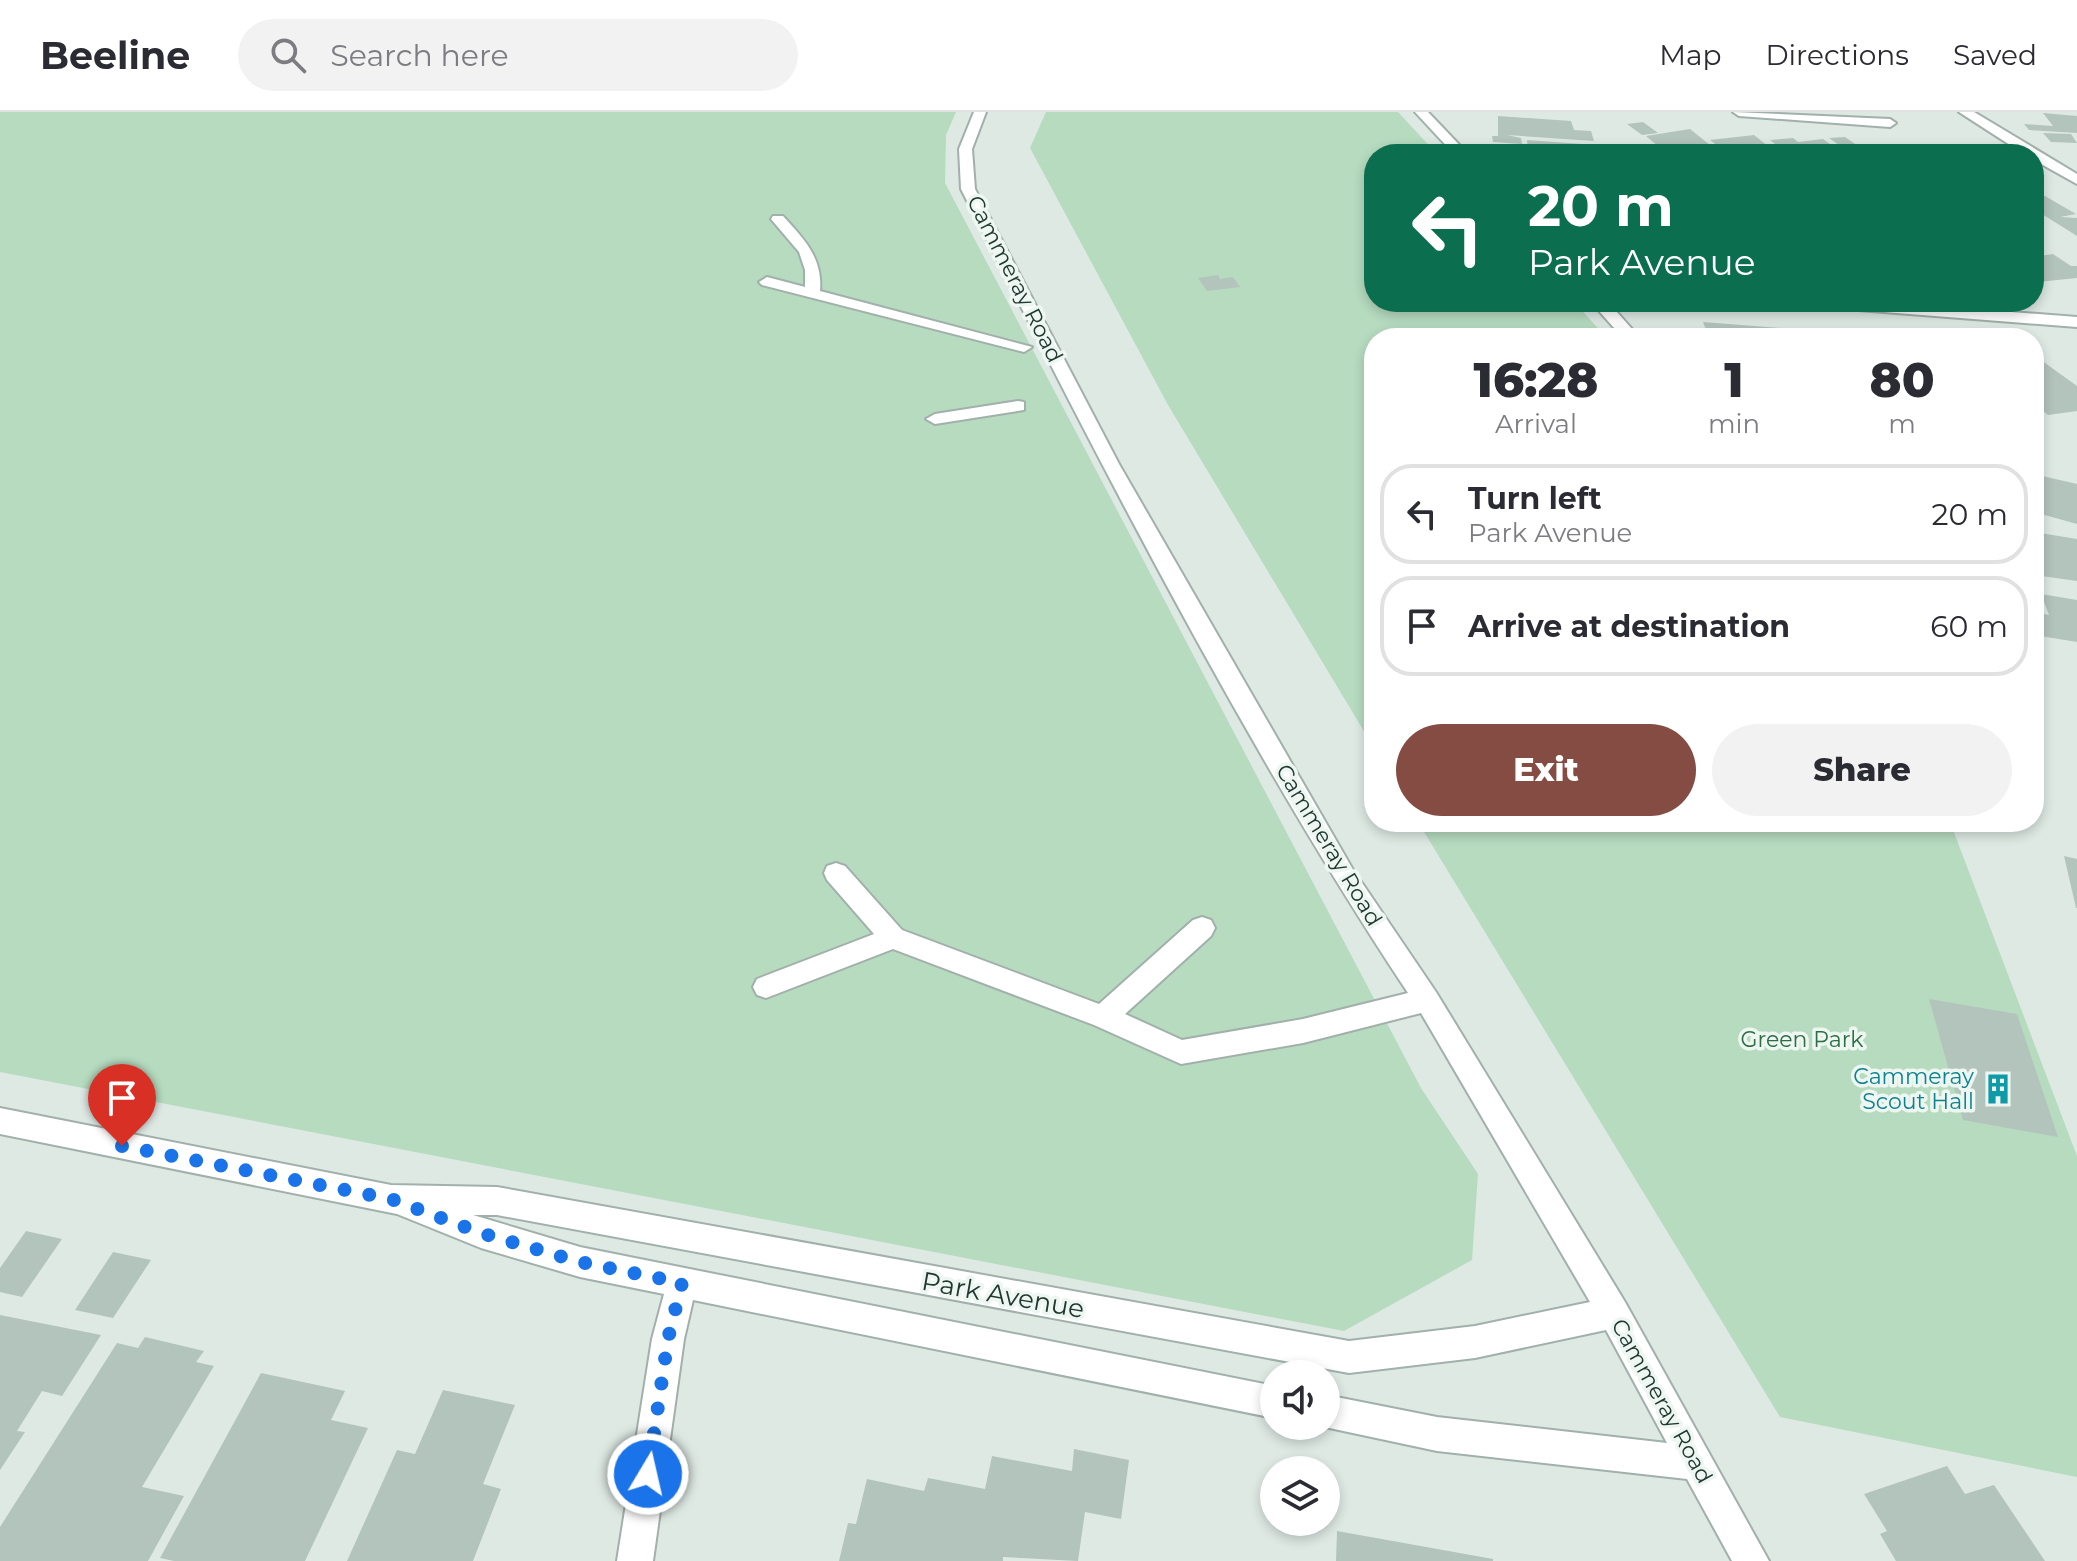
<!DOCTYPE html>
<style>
body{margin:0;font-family:Montserrat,sans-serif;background:#f2f2f3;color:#2b2b33;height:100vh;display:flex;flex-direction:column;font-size:30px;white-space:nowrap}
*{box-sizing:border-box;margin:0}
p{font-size:26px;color:#7c7c81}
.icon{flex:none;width:44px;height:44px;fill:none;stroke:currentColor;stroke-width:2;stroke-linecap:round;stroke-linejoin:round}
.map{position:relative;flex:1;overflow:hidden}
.details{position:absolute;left:1364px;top:216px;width:680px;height:504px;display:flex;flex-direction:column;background:#fff;border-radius:32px;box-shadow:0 4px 12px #0003}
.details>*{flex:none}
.hud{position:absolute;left:1364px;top:32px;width:680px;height:168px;border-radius:32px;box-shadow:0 4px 12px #0003;background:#0b6e4f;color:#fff;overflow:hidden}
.buttons{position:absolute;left:1260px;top:1248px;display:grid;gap:16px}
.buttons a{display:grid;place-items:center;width:80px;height:80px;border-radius:50%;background:#fff;box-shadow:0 4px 12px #0003;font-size:40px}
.pin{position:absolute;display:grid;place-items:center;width:68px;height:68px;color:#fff;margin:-82px -34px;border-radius:50% 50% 50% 0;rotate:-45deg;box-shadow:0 0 8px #0007}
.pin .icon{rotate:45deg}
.me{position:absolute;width:88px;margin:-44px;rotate:9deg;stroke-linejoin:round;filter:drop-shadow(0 0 6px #0008)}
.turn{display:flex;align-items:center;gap:28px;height:168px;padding:0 32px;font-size:36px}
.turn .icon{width:104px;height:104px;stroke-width:2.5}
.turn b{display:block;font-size:56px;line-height:68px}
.eta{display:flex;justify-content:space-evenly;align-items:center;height:136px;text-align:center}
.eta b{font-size:48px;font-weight:800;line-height:56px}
.cta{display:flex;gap:16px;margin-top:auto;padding:16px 32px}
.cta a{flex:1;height:92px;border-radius:48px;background:#844c42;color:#fff;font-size:32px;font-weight:800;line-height:92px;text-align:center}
.cta a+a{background:#f2f2f3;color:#2b2b33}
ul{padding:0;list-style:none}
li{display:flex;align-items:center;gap:24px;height:100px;margin:0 16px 12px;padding:0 16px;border:4px solid #e1e1e2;border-radius:32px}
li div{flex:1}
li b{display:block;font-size:30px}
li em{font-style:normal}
header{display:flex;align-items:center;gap:48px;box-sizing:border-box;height:112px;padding:0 40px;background:#fff;border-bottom:2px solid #e1e1e2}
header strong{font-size:38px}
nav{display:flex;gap:44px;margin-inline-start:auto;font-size:28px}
.search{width:560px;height:72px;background:#f2f2f3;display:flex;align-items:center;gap:20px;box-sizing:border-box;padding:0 28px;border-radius:44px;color:#7c7c81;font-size:30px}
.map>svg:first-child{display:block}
.green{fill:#b6dbbf}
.building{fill:#b3c4bc}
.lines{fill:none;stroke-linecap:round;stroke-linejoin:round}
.minor-casing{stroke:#a1b0ab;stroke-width:4}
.minor{fill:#fff;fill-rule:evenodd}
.route{stroke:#1a73e8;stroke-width:14;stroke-dasharray:0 25.2}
.labels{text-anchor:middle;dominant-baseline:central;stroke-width:7;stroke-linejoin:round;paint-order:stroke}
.street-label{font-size:22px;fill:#203831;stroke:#eef6f2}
.park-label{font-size:22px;fill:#2b6e42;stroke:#eef6f2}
.culture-label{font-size:22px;fill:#0d838f;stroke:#eef6f2;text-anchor:end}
.near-street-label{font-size:26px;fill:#203831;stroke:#eef6f2}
</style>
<header>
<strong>Beeline</strong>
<div class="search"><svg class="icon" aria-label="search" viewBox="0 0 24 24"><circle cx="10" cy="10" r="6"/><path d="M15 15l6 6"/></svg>Search here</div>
<nav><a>Map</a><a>Directions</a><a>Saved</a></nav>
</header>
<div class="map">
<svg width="2077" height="1449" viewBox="0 0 2077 1449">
<rect width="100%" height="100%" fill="#dee9e4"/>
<g class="green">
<path d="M0,0h956l-10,23 -1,48 476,905 57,86 -6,86 -128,71 -1344,-259z"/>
<path d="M1046,0h352l39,42h-63v148h200l33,36h-233v410l-206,-343 -138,-257z"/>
<path d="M1418,710h532l127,334v321l-297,-60z"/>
</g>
<g class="building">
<path d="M2043,1l34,3v17l-48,-3 -5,-6 29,2z"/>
<path d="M1498,4l73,5 3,9 17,1 3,10 -87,-6 14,3 1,6 -29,-2 -1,-6h6z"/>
<path d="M1643,10l15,11 -16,2 -15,-11z"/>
<path d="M1690,17l30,24 -53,1 -21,-18z"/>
<path d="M2043,21l28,1 6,9 -26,-1z"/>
<path d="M1754,23l24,19h-50l-18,-14z"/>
<path d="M1845,25l16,11 28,-3 13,9h-50l-23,-16z"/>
<path d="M1793,26l5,4 25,-3 21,15h-56l-18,-14z"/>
<path d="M1527,28l97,7 3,7h-102l-1,-3h4z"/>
<path d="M1948,33l15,9 -56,-3z"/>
<path d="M2045,84l31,18 -16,3 17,1v18l-43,-27v-12z"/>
<path d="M2034,140l6,4 13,-2 18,12h6v12l-39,4 -4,-3z"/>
<path d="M1218,163l2,4 13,-2 7,10 -33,4 -9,-13z"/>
<path d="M1703,210l128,10 2,6h-124z"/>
<path d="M2034,243l43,31v25l-29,4 -14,-11z"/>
<path d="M2034,362l43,10v40l-43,-12z"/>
<path d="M2034,420l43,7v42l-43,-6z"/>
<path d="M2041,482l36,6v42l-43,-7v-23l15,3z"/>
<path d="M2064,744l13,3v49h-1z"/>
<path d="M1929,887l88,15 41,123 -95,-17z"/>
<path d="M26,1119l36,8 -40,58 -22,-5v-24z"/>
<path d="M113,1140l38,8 -38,58 -38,-8z"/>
<path d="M0,1203l101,20 -39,61 -20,-5 -25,40 8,1 -25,38z"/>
<path d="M145,1225l59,14 -8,11 18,4 -72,121 42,9 -36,65h-148v-34l117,-184 21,5z"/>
<path d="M261,1261l84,18 -14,29 37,8 -63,133h-131l-14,-3z"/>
<path d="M443,1278l72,15 -32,79 18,5 -28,72h-126l50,-111 18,4z"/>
<path d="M1074,1337l55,11 -8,59 -36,-7 -7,49 -75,-4v4h-164l9,-38 8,1 11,-45 57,12 4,-13 57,11 7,-33 80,15z"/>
<path d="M1947,1354l18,28 29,-9 51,76h-149l-16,-27 7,-3 -23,-37z"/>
<path d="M1337,1419l156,28v2h-157z"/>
</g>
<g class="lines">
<g class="minor-casing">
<g id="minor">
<path d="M974,0h12l-14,37 3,40 144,275 233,404 84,124 189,310 144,259h-37l-45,-82 -250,-28 -117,-25h6v-31l111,22 230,26 -61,-113 -131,28 -126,15 -852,-158h-24l107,32 694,139v32l-581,-118 -9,39 -31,222h-36l35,-222 12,-45 -84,-17 -99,-29 -84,-34 -397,-80v-26l391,77 106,2 852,154 126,-15 115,-24 -169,-289 -118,30 -122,21 -87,-39 -201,-76 -127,49 -9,-3 -4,-8 4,-8 117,-45 -47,-54 -3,-7 3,-7 9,-3 9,3 57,64 197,74 94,-84 9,-3 9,3 4,8 -4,8 -86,78 57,26 121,-21 105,-26c-169,-255 -308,-531 -447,-804l-2,-40z"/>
<path d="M1415,0h13l40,42h-14z"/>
<path d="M1733,0l157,7 6,4 -6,4 -151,-11z"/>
<path d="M1959,0h15l103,62v10l-43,-24v-6h-10z"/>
<path d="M773,104h10c21,23 40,42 37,75l212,56 -8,5 -262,-67 -3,-3 8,-5 38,10v-17l-6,-18 -28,-33z"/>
<path d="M1591,190h17l32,36h-17z"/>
<path d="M1812,190h68l197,15v10l-257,-20z"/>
<path d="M1018,289l6,1v8l-89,14 -9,-5 9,-5z"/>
</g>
</g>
<use href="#minor" class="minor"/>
</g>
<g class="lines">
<path class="route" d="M122,1034l269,53 90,34 99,29 102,21 -14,56 -20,135"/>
</g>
<defs>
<g id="building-bare" transform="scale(2.4)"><path d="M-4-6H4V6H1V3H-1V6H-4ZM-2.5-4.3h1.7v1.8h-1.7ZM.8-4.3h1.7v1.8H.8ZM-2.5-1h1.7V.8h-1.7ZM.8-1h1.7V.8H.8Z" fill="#0f9aa8" stroke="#eef6f2" stroke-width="2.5" paint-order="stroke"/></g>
</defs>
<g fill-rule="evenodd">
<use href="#building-bare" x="1998" y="977"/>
</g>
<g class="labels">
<g class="street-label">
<text transform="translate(1015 167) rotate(63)">Cammeray Road</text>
<text transform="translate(1329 733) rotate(59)">Cammeray Road</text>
<text transform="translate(1662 1289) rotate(61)">Cammeray Road</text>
</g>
<g class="park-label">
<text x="1802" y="927">Green Park</text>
</g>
<g class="culture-label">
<text x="1974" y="964">Cammeray<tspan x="1974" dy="25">Scout Hall</tspan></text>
</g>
<g class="near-street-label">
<text transform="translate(1003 1183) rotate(10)">Park Avenue</text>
</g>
</g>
</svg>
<div class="buttons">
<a><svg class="icon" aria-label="sound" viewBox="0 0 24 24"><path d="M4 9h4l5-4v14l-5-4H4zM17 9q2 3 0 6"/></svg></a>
<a><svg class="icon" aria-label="layers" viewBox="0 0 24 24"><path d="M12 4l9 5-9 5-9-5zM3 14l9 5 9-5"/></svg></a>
</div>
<div class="pin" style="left:122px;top:1034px;background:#d93025"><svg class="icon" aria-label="arrive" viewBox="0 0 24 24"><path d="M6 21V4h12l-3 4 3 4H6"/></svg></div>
<svg class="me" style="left:648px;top:1362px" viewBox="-20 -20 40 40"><circle r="17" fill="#1a73e8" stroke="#fff" stroke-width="3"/><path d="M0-11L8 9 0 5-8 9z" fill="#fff"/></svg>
<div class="hud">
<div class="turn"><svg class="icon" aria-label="left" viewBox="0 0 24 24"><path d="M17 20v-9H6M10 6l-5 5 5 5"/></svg><div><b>20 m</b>Park Avenue</div></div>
</div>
<section class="details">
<div class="eta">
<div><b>16:28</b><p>Arrival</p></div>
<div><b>1</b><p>min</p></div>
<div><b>80</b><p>m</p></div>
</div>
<ul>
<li><svg class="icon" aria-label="left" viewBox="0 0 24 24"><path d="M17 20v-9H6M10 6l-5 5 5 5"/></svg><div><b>Turn left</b><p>Park Avenue</p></div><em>20 m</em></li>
<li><svg class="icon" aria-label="arrive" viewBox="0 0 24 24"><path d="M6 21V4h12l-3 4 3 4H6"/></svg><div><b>Arrive at destination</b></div><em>60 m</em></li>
</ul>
<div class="cta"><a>Exit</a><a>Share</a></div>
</section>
</div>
